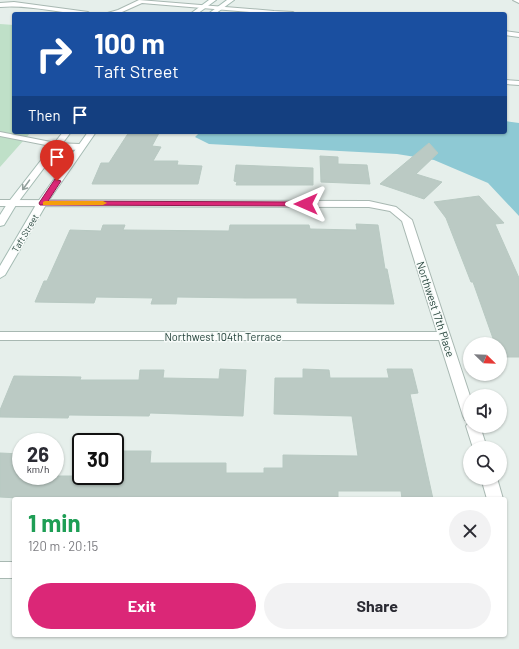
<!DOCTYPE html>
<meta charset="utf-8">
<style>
body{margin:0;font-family:Barlow,sans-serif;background:#f2f2f3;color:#2b2b33;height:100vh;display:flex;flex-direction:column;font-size:15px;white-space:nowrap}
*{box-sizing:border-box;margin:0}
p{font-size:13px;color:#7c7c81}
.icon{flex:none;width:22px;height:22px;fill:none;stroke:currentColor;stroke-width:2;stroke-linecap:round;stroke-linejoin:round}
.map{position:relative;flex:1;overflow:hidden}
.details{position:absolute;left:12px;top:497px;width:495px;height:140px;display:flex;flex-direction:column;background:#fff;border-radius:4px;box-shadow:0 1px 3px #0004}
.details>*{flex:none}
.guide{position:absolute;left:12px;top:12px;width:495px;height:122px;border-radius:4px;box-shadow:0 1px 3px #0004;background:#1a4fa0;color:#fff;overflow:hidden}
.needle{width:26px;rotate:113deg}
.tools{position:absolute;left:463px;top:337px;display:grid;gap:8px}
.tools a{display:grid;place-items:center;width:44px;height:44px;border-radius:50%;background:#fff;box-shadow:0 1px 3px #0004;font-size:20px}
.speed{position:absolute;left:12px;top:433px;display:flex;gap:8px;font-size:20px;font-weight:700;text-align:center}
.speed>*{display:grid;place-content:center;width:52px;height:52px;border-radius:50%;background:#fff;box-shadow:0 1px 3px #0004;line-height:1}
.speed small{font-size:10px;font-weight:400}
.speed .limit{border:2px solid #111;border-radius:6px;background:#fff;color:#111}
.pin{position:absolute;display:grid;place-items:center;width:34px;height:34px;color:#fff;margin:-41px -17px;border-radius:50% 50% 50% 0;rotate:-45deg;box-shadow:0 0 4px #0007}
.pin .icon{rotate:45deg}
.me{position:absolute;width:44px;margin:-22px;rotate:270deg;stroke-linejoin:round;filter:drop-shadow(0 0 3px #0008)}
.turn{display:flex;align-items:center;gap:14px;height:84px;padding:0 16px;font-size:18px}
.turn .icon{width:52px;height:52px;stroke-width:2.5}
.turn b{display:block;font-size:28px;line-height:34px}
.then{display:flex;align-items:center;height:38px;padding:0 16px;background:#0003;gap:8px;font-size:15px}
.round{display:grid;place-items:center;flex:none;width:42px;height:42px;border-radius:21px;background:#f2f2f3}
.overview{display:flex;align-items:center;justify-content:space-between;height:68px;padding:0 16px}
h1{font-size:24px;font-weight:700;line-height:30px;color:#1e9e55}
.primary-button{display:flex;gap:8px;margin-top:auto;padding:8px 16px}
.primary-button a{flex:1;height:46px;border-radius:24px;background:#db2777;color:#fff;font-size:16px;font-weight:700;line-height:46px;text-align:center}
.primary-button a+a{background:#f2f2f3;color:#2b2b33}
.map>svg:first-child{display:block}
.green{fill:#bfe0c8}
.water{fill:#8ec9d4}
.building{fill:#bbcac4;stroke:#b8c9c2}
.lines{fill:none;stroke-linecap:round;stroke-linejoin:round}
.lane-casing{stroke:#a8b8b2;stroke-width:2}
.street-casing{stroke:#a8b8b2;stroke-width:2}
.secondary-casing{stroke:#a4bbb3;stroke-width:2}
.lane{fill:#fff;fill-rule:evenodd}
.street{fill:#fff;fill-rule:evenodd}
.secondary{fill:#fff;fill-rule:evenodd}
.oneway{stroke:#92a09c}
.route{fill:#db2777;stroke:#8e194d}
.slow{fill:#f59e0b}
.labels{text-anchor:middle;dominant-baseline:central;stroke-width:3;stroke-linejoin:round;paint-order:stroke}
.far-street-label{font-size:9px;fill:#24423a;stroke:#f7fbf9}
.street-label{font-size:11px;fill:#24423a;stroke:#f7fbf9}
</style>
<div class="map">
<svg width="519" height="649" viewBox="0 0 519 649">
<rect width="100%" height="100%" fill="#e6efeb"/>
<path class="green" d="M0,24l14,1v107h17l-31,35z"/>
<path class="water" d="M505,121l14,2v93l-31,-33 -54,-23 -37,-6 -188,-10 -14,-7 5,-5h305z"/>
<g class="building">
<path d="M129,132l30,1 -7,13 9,1 -8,14h25l-1,4 25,1 -4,18h-106l9,-21h8z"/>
<path d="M429,143l9,10 -22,21 26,8 -18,17 -44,-15z"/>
<path d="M320,156l18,1v7l29,1 3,19 -49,-2z"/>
<path d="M236,165l77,3v17h-77l1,-3 -3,-1z"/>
<path d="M479,196l25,27 -9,1 24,54v79h-19v-13h-5l-22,-62h-2l-25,-64 -12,-16z"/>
<path d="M356,224l22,1 7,44h2l7,35 -97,-1v-5h-51l-69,-1 -1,7h-25l2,-6 -57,-1 -2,6 -59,-1 9,-21h3l23,-51 31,1 2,-6h22l-2,5 106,1 1,-6h79l1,4 47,1z"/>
<path d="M220,369l26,1 -3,46 -93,-3 -1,3 -80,-1 -1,3 -68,-1v-7l14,-34 67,1 -1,3h59l1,-10h24l-1,8 56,1z"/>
<path d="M303,369l26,1 1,8h59l-2,-9h25l6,24 -8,1 23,105h-31l-1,-8h-63v8h-221l1,-2h-68l-1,2h-31v-1l-18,-1v-44l21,1v22h94v-25h36l-1,12h76v10h38v-5h19v-13l75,1 -6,-40 -78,-2 1,-36h28z"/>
</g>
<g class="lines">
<g class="lane-casing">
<path id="lane" d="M0,132l56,11 3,2 -3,2 -56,-11z"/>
</g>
<g class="street-casing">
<g id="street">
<path d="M139,0l135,11 19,1 3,2h-21l-133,-11 -20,9 -18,2 14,-4z"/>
<path d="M513,0h6v3z"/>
<path d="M14,2l74,10 3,2c-31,0 -61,-10 -91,-7v-4z"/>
<path d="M505,31l14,2v4l-14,-2z"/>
<path d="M505,80l14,1v4l-14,-1z"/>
<path d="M53,143l27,1 4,3c-5,5 -27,3 -32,-2z"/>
<path d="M0,200l369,1 27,6 16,13 58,176v25l-5,-1 -2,-4 -24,-76h-439v-8h437l-35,-111 -12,-10 -21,-4 -369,-1z"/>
<path d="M470,421v5h10l7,22h-14l-7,-22z"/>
<path d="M481,478h16l6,21h-16z"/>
<rect x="0" y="562" width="14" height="16"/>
</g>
</g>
<g class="secondary-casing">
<g id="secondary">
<path d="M209,0h7l-19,14h-7z"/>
<path d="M227,0h7l-19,14h-7z"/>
<path d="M63,132h8l-55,73 -12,20 -4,1v-11l7,-11z"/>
<path d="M88,132h8l-49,71 -42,72 -5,3v-12l37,-63z"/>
</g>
</g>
<use href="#lane" class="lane"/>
<use href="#street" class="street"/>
<use href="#secondary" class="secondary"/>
</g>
<defs><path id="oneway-shaft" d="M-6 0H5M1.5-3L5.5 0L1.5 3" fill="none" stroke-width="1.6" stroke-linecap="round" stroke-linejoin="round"/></defs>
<use class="oneway" href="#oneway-shaft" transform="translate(26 185) rotate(126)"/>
<path class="route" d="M55,179l6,2 -13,20 258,1 4,2 -4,2 -266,-1 -1,-2z"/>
<path class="slow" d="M45,201h58l4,2 -4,2h-60v-3z"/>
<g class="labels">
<g class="far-street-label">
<text transform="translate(25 233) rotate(-59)">Taft Street</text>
</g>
<g class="street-label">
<text transform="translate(436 309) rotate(72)">Northwest 17th Place</text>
<text x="223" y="336">Northwest 104th Terrace</text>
</g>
</g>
</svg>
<div class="tools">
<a><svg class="needle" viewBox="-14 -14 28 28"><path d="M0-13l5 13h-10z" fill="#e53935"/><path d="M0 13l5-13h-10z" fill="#7c7c81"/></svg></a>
<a><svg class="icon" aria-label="sound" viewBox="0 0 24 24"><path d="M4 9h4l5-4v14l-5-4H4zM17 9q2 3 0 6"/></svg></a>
<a><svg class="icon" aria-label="search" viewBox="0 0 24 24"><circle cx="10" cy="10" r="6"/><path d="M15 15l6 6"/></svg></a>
</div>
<div class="speed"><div>26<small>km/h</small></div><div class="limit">30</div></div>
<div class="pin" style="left:57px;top:181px;background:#d93025"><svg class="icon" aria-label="arrive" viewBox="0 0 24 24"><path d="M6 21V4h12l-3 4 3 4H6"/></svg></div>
<svg class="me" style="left:306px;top:204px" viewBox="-20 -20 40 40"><path d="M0-17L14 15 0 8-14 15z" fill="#db2777" stroke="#fff" stroke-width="4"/></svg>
<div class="guide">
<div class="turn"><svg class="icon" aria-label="right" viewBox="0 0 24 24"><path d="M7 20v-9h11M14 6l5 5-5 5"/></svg><div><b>100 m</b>Taft Street</div></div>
<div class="then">Then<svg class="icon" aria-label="arrive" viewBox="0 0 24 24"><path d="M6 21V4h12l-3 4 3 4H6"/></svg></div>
</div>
<section class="details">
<div class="overview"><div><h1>1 min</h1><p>120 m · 20:15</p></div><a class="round"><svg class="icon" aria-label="close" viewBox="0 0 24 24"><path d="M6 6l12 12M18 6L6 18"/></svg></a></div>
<div class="primary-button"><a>Exit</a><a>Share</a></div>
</section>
</div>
